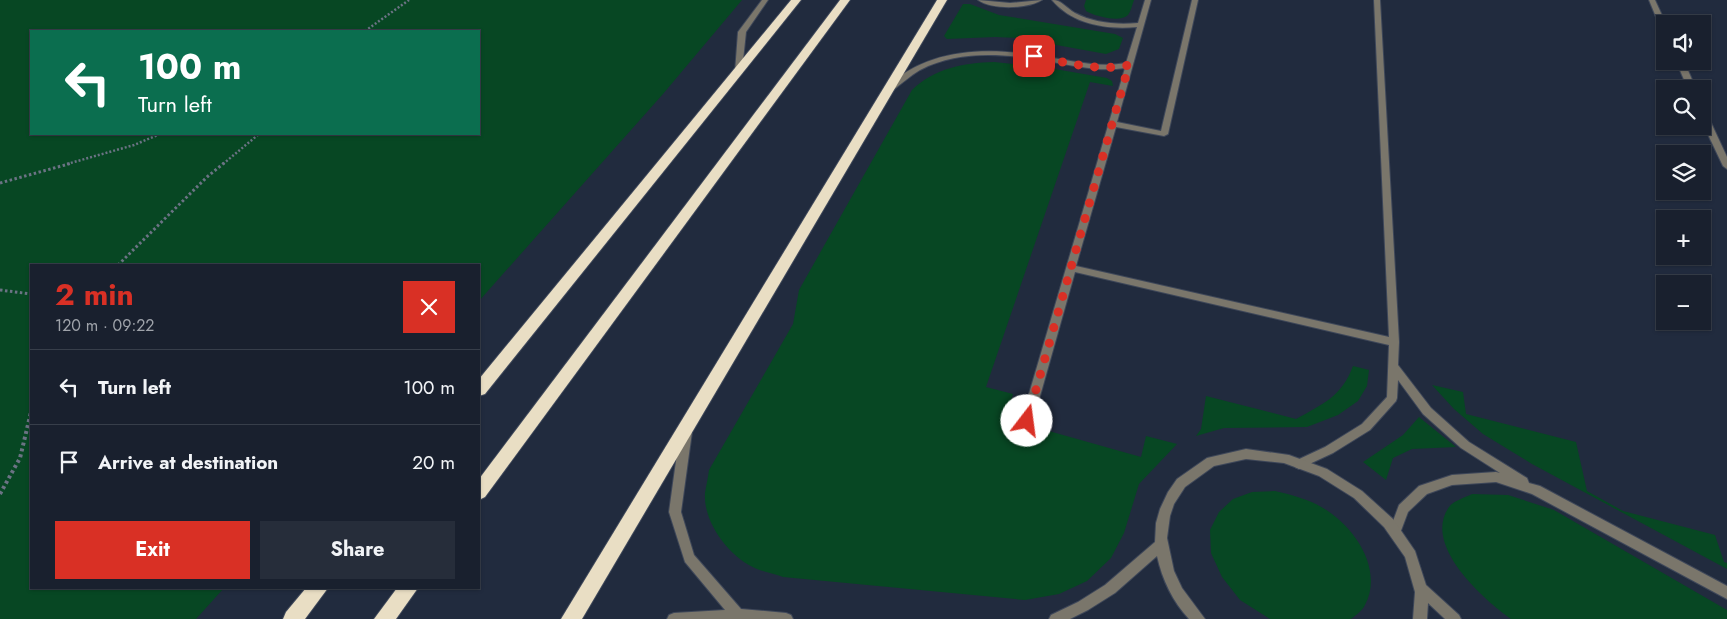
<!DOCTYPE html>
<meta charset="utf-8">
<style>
body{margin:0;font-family:Jost,sans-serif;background:#262d3a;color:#f1f3f6;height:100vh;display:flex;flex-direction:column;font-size:19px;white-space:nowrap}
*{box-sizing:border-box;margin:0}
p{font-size:16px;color:#9fa3aa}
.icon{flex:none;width:28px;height:28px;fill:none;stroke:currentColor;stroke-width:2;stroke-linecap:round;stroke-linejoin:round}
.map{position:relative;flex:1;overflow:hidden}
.details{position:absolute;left:30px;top:264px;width:450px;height:325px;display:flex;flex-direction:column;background:#19202e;border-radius:0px;box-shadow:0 1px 4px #0004,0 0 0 1px #373e4a}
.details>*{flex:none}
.hud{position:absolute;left:30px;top:30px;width:450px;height:105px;border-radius:0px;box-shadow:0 1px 4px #0004,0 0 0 1px #373e4a;background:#0b6e4f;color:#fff;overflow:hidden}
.controls{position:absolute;left:1656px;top:15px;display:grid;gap:10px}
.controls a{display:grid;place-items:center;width:55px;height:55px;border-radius:0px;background:#19202e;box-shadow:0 1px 4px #0004,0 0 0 1px #373e4a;font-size:25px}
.pin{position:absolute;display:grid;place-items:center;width:42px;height:42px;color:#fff;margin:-21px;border-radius:10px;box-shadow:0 2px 8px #0006}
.me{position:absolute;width:55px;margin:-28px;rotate:15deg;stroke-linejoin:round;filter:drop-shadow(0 0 4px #0008)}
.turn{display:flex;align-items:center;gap:18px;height:105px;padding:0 25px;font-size:22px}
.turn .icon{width:65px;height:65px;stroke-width:2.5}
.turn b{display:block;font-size:35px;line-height:42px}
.round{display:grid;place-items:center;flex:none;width:52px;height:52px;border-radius:0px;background:#262d3a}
.overview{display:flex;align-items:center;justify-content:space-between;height:85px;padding:0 25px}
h1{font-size:30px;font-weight:700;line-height:38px;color:#d93025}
.button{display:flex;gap:10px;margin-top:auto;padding:10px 25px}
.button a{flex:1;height:58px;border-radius:0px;background:#d93025;color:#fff;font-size:20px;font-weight:700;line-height:58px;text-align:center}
.button a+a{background:#262d3a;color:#f1f3f6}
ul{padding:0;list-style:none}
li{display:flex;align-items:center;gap:15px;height:75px;padding:0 25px;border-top:1px solid #373e4a}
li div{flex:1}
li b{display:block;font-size:19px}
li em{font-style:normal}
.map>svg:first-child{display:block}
.green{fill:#074723;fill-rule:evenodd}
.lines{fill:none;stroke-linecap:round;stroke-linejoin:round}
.lane-casing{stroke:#3e4759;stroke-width:2}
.street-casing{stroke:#3e4759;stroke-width:2}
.highway-casing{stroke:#3e4759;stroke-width:2}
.path-far2{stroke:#6b7384;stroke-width:2.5;stroke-dasharray:2 2;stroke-linecap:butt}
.path-far1{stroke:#6b7384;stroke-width:3;stroke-dasharray:2.5 2.5;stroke-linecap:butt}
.path{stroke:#6b7384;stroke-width:4;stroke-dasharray:3 3;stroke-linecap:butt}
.lane{fill:#7a766b;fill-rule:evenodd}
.street{fill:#7a766b;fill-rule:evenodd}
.highway{fill:#e9dec4;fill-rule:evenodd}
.route{stroke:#d93025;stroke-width:9;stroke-dasharray:0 16.2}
</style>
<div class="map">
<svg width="1727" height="619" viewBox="0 0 1727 619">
<rect width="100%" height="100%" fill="#212b3e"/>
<g class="green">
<path d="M0,0h742l-79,94 -184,207v-36h-448v323h193l-28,31h-196zM31,31h448v103h-448z"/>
<path d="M1086,0h48c-2,5 -3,11 -6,15 -8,8 -34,1 -42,-4l-2,-5z"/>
<path d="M963,4h7l29,11 116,19 8,4 -4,11 -13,5 -88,-16 -23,-1 -48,2 -3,-3z"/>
<path d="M994,62l49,5 64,11 5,3 1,5 -23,-4 -104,305 27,7 -7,25 135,38 5,-21 31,8 -38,40 -15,49 -13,25 -24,23 -28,13 -34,6 -242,-23c-8,-3 -18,-5 -26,-8 -27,-11 -54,-46 -52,-76 1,-7 3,-15 4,-23l84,-146 6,-34 113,-200c23,-22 51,-27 82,-28z"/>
<path d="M1353,366l16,4 -2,16 -9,15 -20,14 -31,12 -83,1 -28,8 5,-7 5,-33 90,23c27,-15 46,-23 57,-53z"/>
<path d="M1432,385l31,7 3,22 110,28 11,49 36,20 92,24 9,27 3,1v6l-195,-105 -49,-30 -29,-25z"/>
<path d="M1419,417l37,30 -44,2 -19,9 -7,22 -23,-18 40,-27z"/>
<path d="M1275,491c17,4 33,8 48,17 31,18 61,61 42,97 -3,6 -9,10 -14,14h-81l-30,-19 -18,-23 -11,-24 -1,-23 9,-18 14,-13 19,-7z"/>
<path d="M1472,494l36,1 46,15 173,100v9h-216c-28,-20 -89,-74 -62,-112 4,-6 17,-10 23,-13z"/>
</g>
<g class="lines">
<g class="lane-casing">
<g id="lane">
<path d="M762,0h6l-22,32 -4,38 -1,2h-6l3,-40z"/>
<path d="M978,0l32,3 32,-3c-14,9 -50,10 -64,0z"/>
<path d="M1052,0c10,0 14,8 23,13 19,10 42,12 63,10l7,-23h6l-34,122 44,9 31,-131h6l-30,134 -4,2 -48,-9 -40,139 313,71 -15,-337h6l19,342 -1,23 33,43 38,34 58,36 2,5 11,3 187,100v13l-195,-105 -36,-12 -44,3 -25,9 -19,18 -9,24 -4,1 -4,-1 -2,-4 10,-27 20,-19 33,-11 44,-3 4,1 -39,-25 -38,-34 -25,-34 -1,18 -1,3 -26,29 -37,23 -30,14 -4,2 -4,-2 -2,-3 2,-3 30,-14 37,-23 25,-27 2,-52 -314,-73 -42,149 -2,3 -4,1 -4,-1 -2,-3 104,-353c-25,4 -49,-2 -73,-6 -44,-8 -91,-13 -132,8 -10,6 -19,14 -28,21h-3l-4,-2c43,-43 106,-42 162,-32 26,4 52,11 79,6l11,-36c-31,3 -65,-3 -85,-27z"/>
<path d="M1649,0h6l11,24 -1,7 -4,-2z"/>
<path d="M1676,61h8l12,28h-8z"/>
<path d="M1702,110l4,2 21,45v12l-4,-3 -21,-44z"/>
</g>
</g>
<g class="street-casing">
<g id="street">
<path d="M686,427l4,2 2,3 -11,80 13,43 47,54 45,4 5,2 2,4h-126l2,-4 5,-2 51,-3 -40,-48 -16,-50 11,-80 2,-3z"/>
<path d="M1246,449l43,6 38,14 35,22 31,28 22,32 11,34 33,30 2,4h-16l-17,-16 -1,16h-14l2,-27 -10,-35 -21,-30 -30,-29 -35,-22 -35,-13 -38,-4 -32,7 -29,21 -11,17 -4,12 -3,22 7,33 8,17 23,31h-16c-16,-17 -27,-40 -32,-63l-42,37 -27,17 -18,9h-21l2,-4 27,-13 27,-17 50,-43 1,-19 4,-14 8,-17 9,-13 30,-21z"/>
</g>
</g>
<g class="highway-casing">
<g id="highway">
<path d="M791,0h10l-316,394 -6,2v-17z"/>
<path d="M840,0h10l-365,497 -6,3v-21z"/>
<path d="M937,0h10l-365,619h-21z"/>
<path d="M306,588h22l-23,31h-22l3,-7z"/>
<path d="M397,588h21l-22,31h-22z"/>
</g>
</g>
<g class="path-far2">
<path d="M365,31l44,-31"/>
<path d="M67,164l67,-19 26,-11"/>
<path d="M223,164l36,-30"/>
</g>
<g class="path-far1">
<path d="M0,183l72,-20"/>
<path d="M118,265l89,-88 17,-14"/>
<path d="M0,290l31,4"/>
</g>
<path class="path" d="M0,494l20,-36 11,-46"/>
<use href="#lane" class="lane"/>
<use href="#street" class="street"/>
<use href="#highway" class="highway"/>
</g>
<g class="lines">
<path class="route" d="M1027,421l102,-356c-31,7 -64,-3 -95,-9"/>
</g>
</svg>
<div class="controls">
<a><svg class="icon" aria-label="sound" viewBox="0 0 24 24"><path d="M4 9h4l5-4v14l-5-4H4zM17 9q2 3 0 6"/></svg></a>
<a><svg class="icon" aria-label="search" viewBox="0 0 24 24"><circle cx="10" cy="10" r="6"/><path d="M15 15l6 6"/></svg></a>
<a><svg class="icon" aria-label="layers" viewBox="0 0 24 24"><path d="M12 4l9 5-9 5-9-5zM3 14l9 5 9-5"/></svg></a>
<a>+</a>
<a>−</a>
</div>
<div class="pin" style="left:1034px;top:56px;background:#d93025"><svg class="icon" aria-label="arrive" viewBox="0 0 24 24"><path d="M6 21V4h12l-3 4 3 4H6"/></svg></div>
<svg class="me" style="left:1027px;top:421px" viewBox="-20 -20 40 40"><circle r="19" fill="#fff"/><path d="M0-13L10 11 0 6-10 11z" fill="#d93025"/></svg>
<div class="hud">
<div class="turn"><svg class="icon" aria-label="left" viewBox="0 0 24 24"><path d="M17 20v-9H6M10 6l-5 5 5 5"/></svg><div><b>100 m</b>Turn left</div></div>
</div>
<section class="details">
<div class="overview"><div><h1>2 min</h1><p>120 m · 09:22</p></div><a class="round" style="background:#d93025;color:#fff"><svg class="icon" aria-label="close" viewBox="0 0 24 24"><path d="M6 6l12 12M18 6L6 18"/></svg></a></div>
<ul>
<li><svg class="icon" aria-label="left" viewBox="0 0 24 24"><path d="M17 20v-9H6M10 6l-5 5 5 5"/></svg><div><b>Turn left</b></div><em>100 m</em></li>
<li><svg class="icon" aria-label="arrive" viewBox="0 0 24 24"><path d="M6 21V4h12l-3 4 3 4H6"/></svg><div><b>Arrive at destination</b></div><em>20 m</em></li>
</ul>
<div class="button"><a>Exit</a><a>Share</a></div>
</section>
</div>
